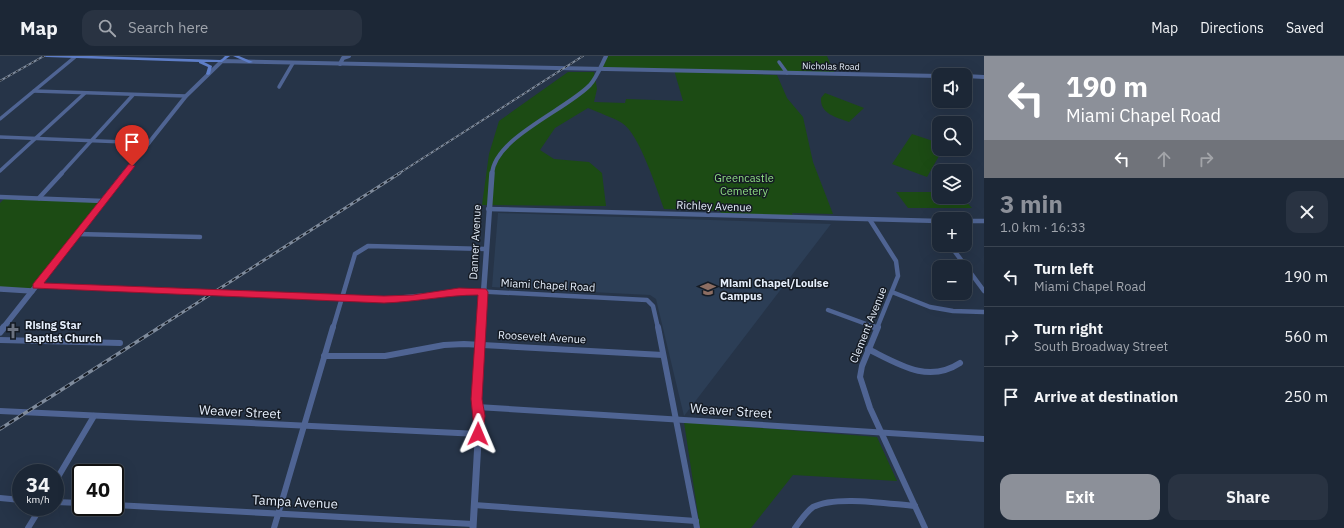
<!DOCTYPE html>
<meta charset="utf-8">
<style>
body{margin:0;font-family:"IBM Plex Sans",sans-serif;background:#293342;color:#f1f3f6;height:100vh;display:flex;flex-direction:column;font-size:15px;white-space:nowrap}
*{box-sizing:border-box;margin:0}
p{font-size:13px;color:#a0a5ad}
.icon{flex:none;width:22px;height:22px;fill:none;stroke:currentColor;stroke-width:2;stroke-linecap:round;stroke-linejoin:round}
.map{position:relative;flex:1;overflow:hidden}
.sheet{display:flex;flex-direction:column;background:#1c2736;width:360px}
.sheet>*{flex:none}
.hud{background:#8c9099;color:#fff;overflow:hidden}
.buttons{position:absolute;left:932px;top:12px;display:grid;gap:8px}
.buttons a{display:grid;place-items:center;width:40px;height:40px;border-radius:8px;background:#1c2736;box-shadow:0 4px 16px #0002,0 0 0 1px #3a4451;font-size:20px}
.speed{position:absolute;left:12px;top:408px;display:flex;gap:8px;font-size:20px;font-weight:700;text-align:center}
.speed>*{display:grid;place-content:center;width:52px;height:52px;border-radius:50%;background:#1c2736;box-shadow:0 4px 16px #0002,0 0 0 1px #3a4451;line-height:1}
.speed small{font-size:10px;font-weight:400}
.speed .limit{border:2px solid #111;border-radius:6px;background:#fff;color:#111}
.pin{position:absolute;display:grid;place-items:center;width:34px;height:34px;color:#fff;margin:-41px -17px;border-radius:50% 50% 50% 0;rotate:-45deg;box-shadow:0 0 4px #0007}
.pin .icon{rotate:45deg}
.me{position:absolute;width:44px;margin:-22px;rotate:1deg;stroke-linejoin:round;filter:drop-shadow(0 0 3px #0008)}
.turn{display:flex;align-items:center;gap:14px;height:84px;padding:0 16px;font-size:18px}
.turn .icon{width:52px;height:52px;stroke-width:2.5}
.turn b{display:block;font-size:28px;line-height:34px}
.lanes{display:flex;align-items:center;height:38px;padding:0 16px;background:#0003;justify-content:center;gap:20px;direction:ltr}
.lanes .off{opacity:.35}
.round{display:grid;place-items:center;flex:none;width:42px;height:42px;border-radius:12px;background:#293342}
.head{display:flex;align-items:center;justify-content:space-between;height:68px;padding:0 16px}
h1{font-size:24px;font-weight:700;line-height:30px;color:#8c9099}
.cta{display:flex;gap:8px;margin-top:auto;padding:8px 16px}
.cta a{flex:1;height:46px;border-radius:12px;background:#8c9099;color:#fff;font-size:16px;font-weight:700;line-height:46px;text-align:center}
.cta a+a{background:#293342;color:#f1f3f6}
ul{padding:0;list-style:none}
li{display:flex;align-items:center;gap:12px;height:60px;padding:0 16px;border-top:1px solid #3a4451}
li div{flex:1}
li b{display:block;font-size:15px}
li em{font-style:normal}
header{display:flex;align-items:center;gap:24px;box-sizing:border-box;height:56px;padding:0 20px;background:#1c2736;border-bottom:1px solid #3a4451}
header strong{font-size:19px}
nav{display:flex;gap:22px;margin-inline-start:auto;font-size:14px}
.search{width:280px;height:36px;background:#293342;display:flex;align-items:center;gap:10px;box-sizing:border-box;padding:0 14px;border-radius:12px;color:#a0a5ad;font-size:15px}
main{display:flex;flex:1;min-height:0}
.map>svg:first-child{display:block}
.built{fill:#2c3e56}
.green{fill:#1c4b14}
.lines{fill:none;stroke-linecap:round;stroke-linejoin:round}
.minor-far2{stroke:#4f6493;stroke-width:3.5}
.minor-far1{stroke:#4f6493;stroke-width:4.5}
.minor{stroke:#4f6493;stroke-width:6}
.tertiary-far2{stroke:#4f6493;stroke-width:4}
.tertiary-far1{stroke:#4f6493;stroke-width:5.5}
.tertiary{stroke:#4f6493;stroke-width:7}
.secondary{fill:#5e7ec8;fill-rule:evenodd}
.rail-far2-casing{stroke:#7f8b9c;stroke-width:2}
.rail-far1-casing{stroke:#7f8b9c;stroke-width:3}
.rail-casing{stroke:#7f8b9c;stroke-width:3.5}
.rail-far2{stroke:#151b24;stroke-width:1;stroke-dasharray:3;stroke-linecap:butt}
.rail-far1{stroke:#151b24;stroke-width:1.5;stroke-dasharray:4;stroke-linecap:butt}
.rail{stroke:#151b24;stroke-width:2;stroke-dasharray:5.5;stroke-linecap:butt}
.route{fill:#e11d48;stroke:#92132f}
.labels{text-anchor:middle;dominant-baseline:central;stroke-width:3;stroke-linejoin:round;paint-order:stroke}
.far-street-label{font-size:9px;fill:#e6effc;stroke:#151b24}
.park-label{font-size:11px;fill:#90df84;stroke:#151b24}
.street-label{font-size:11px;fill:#e6effc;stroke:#151b24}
.poi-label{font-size:11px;font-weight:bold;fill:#e6effc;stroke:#151b24;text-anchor:start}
.near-street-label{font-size:13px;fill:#e6effc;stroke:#151b24}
</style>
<header>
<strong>Map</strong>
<div class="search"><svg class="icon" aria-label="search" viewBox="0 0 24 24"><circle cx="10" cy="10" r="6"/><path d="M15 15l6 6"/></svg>Search here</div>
<nav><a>Map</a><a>Directions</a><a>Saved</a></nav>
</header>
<main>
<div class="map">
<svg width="984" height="472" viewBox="0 0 984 472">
<rect width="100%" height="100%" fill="#263448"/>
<path class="built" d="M498,157l333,11 -147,192 -28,-117 -6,-4 -158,-8z"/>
<g class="green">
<path d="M606,0h221l8,18 -108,-1 50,2 10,23 16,19 10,45 20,52 -41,-1 1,4 -71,-1 -2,-5 -56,-2c-7,-19 -25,-76 -42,-86 -10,-6 -23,-10 -34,-15l-33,20 -15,22 14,9 35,3 13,11 4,33 -124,-1 7,-51 10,-33 69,-49h26l3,17 -3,13 31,1 1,-4 57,2 -9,-31 -73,-2z"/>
<path d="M825,37l39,15 -15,14c-13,-5 -29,-8 -28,-24z"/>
<path d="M912,78l27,9v6h4l-16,28 -35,-13z"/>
<path d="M896,136h43v5h23l10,11h-64z"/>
<path d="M6,141l97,4 -71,90 -32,-2v-86z"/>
<path d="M684,366l193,15 20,44 -104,-6 -42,53h-51z"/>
</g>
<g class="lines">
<g class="minor-far2">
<path d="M779,6l8,11"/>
<path d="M279,31l14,-24"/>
<path d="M34,35l152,5"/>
<path d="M0,63l75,-62"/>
<path d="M0,81l149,6"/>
<path d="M0,115l85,-78"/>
<path d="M61,118l72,-79"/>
</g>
<g class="minor-far1">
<path d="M0,141l103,4"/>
<path d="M39,142l23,-25"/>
<path d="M488,153l451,12"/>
<path d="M870,164l26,41 2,15 -21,52"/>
<path d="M932,165l7,10"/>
<path d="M965,165h19"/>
<path d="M77,178l123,3"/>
<path d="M950,189l34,46"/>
<path d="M37,230l347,13 89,-8 174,9 6,6 5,22"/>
<path d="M892,236l38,15 23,4 31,1"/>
<path d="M828,254l49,18"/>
<path d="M333,272l22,-74 13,-8 118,3"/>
</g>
<g class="minor">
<path d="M658,271l39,201"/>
<path d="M874,271l3,1"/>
<path d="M878,271l-16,39 -2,11 10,31 55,120"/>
<path d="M0,284l120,3"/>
<path d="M868,293c30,15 60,35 92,14"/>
<path d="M324,300h61l59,-11 20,-1 199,11"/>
<path d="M477,351l507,32"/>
<path d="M0,355l479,23"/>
<path d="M55,426l39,-66"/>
<path d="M0,442l21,2"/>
<path d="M55,446l26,1"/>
<path d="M115,449l358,19"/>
<path d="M474,449l222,16"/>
<path d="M28,472l13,-21"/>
<path d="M274,472l59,-201"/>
<path d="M795,472c5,-7 11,-16 18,-21 23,-12 76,-3 102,-1"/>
</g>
<g class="tertiary-far2">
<path d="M340,8l3,-6 6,-2"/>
<path d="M965,20l19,1"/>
<path d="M124,118l62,-78 36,-35 717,15"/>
<path d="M492,118c2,-36 74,-64 98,-89 7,-8 11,-19 16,-29"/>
</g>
<g class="tertiary-far1">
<path d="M0,233l32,2"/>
<path d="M3,272l122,-155"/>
<path d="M481,272l11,-155"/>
</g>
<g class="tertiary">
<path d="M0,276l4,-5"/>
<path d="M473,472l6,-104 -3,-25 5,-72"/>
</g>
<g class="secondary">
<path d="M44,0h48l129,4 4,-4h5l-8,6h-18l8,4 -2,8 -2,1 -2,-1 2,-7 -9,-4v-1l-153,-5z"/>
<path d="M233,0h6l14,6 -4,1z"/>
</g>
<g class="rail-far2-casing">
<g id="rail-far2">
<path d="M0,25l44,-25"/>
<path d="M398,118l185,-118"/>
</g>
</g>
<g class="rail-far1-casing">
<path id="rail-far1" d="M158,272l242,-155"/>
</g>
<g class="rail-casing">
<path id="rail" d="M0,373l160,-102"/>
</g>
<use href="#rail-far2" class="rail-far2"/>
<use href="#rail-far1" class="rail-far1"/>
<use href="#rail" class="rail"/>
</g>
<path class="route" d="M129,108l6,2 -91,117 340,13 29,-1 46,-7 27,1 2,3 -6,107 3,17 -3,22 -4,1 -3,-1 -4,-39 7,-104c-31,0 -63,7 -94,8l-351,-15v-4z"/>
<defs>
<g id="school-bare" transform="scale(1.2)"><path d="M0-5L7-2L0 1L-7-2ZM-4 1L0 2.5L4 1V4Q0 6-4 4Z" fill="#8d6e63" stroke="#151b24" stroke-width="2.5" paint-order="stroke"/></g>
<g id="church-bare" transform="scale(1.2)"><path d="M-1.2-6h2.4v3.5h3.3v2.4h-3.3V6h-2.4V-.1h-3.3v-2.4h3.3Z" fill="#6b7280" stroke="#151b24" stroke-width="2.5" paint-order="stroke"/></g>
</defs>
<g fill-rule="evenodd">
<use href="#school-bare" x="708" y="233"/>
<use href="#church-bare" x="13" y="275"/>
</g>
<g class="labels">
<g class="far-street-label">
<text transform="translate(831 10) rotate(1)">Nicholas Road</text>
</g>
<g class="park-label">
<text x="744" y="122">Greencastle<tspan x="744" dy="13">Cemetery</tspan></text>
</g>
<g class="street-label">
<text transform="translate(714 150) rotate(2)">Richley Avenue</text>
<text transform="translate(475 186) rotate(-87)">Danner Avenue</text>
<text transform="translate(548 229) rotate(3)">Miami Chapel Road</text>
<text transform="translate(868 269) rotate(-68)">Clement Avenue</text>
<text transform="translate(542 281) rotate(3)">Roosevelt Avenue</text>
</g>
<g class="poi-label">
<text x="720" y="227">Miami Chapel/Louise<tspan x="720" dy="13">Campus</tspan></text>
<text x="25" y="269">Rising Star<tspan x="25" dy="13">Baptist Church</tspan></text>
</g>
<g class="near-street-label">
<text transform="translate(731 355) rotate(4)">Weaver Street</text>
<text transform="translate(240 356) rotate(3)">Weaver Street</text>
<text transform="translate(295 446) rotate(3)">Tampa Avenue</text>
</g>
</g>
</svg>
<div class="buttons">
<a><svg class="icon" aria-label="sound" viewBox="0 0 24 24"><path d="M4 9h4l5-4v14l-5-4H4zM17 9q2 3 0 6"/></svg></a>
<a><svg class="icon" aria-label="search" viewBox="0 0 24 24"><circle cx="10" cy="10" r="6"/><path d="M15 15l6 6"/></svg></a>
<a><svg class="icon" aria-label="layers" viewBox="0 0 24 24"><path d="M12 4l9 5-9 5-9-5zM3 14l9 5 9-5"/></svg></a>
<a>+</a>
<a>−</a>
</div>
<div class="speed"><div>34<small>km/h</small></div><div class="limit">40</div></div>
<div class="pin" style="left:132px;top:110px;background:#d93025"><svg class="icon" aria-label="arrive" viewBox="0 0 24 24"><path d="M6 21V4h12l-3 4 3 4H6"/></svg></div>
<svg class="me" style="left:478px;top:378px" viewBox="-20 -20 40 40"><path d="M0-17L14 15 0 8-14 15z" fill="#e11d48" stroke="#fff" stroke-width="4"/></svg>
</div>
<section class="sheet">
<div class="hud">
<div class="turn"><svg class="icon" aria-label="left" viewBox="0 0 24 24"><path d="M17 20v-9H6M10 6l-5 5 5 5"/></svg><div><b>190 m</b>Miami Chapel Road</div></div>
<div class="lanes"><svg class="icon" aria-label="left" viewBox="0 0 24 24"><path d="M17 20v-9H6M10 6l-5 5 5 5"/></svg><svg class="icon off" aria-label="ahead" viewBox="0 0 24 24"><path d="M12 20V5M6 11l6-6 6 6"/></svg><svg class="icon off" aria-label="right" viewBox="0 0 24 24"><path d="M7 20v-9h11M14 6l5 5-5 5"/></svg></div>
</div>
<div class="head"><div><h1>3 min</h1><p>1.0 km · 16:33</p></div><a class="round"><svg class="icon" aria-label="close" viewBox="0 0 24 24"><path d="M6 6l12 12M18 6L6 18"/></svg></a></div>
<ul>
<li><svg class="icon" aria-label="left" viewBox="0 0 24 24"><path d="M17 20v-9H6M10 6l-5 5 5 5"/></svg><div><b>Turn left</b><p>Miami Chapel Road</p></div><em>190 m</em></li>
<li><svg class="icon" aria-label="right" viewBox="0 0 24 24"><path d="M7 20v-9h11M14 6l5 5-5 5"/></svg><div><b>Turn right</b><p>South Broadway Street</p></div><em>560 m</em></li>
<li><svg class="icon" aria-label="arrive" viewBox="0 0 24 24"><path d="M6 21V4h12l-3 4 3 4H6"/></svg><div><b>Arrive at destination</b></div><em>250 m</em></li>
</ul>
<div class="cta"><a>Exit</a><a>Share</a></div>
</section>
</main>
